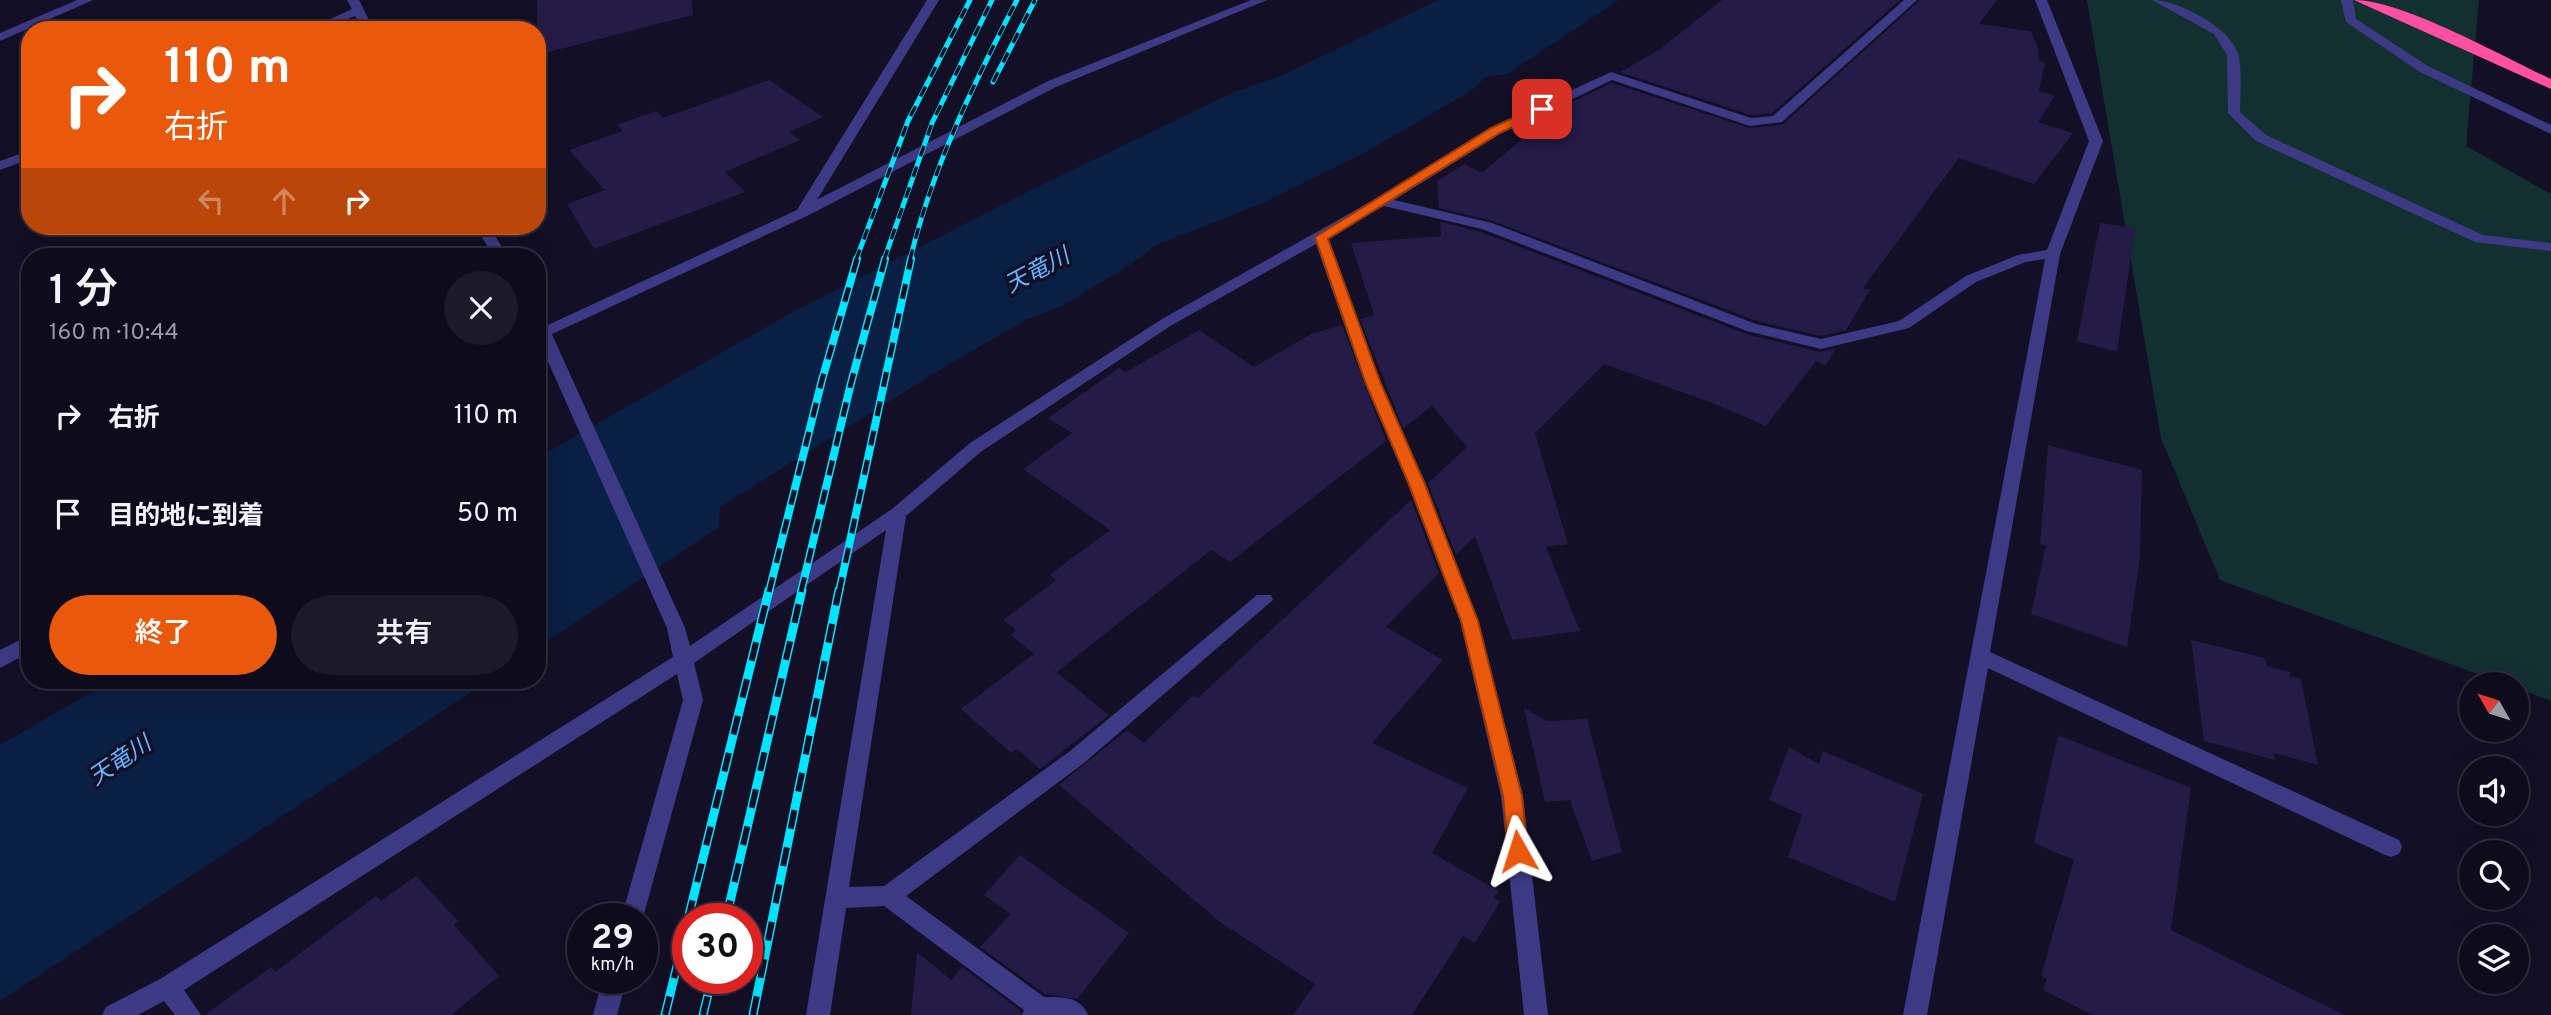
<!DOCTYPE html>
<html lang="ja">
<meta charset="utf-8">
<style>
body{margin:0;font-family:Overpass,"Noto Sans JP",sans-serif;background:#1c1929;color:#f1f3f6;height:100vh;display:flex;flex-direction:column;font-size:26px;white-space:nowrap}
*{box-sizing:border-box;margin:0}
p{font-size:23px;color:#9b9ba3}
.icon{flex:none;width:38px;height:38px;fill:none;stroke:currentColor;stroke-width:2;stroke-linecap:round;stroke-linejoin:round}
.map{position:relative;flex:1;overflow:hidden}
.drawer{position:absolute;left:21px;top:248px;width:525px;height:441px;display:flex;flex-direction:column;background:#0e0b1c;border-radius:28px;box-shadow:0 7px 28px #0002,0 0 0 2px #2e2b3b}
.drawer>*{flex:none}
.banner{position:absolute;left:21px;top:21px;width:525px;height:214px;border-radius:28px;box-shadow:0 7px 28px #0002,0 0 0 2px #2e2b3b;background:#ea580c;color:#fff;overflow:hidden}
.needle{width:46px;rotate:309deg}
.controls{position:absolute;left:2459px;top:672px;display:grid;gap:14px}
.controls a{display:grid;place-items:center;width:70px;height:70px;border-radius:50%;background:#0e0b1c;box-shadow:0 7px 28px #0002,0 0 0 2px #2e2b3b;font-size:35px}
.speed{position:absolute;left:567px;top:903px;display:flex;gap:14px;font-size:35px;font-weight:700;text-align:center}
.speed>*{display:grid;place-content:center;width:91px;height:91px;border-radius:50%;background:#0e0b1c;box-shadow:0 7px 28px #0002,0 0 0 2px #2e2b3b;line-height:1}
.speed small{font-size:18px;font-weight:400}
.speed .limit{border:10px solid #d22;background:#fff;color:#111}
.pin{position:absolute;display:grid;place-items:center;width:60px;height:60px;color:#fff;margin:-30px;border-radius:14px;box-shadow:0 4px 10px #0006}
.me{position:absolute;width:77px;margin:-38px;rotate:354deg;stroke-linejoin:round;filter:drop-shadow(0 0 5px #0008)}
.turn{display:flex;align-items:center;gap:24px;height:147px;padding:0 28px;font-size:32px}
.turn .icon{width:91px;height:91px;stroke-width:2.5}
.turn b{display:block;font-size:49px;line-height:60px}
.lanes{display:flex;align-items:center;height:66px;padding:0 28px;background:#0003;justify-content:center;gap:35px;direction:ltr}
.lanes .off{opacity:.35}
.round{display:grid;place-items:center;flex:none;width:74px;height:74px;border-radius:37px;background:#1c1929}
.overview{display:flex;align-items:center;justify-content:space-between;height:119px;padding:0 28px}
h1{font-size:42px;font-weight:600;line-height:52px}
.primary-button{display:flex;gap:14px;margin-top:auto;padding:14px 28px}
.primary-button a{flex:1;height:80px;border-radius:42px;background:#ea580c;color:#fff;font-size:28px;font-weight:600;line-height:80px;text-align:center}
.primary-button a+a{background:#1c1929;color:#f1f3f6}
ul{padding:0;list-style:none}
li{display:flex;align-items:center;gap:21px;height:98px;padding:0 28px}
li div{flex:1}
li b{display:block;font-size:26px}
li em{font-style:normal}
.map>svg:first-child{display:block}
.green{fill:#12302f}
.water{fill:#0a1f44}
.building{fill:#241b47}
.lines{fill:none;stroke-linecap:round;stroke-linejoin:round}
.minor{fill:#3d3a85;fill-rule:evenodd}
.tertiary{fill:#3d3a85;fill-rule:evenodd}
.motorway{fill:#ff4fa3;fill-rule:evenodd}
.rail-far2-casing{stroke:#00e5ff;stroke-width:5}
.rail-far1-casing{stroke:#00e5ff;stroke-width:8}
.rail-casing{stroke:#00e5ff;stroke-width:9}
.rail-far2{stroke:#130f26;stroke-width:3.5;stroke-dasharray:11;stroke-linecap:butt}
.rail-far1{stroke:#130f26;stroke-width:5;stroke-dasharray:15;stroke-linecap:butt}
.rail{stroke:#130f26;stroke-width:6;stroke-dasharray:19;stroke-linecap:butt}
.route{fill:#ea580c;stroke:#983908;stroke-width:2}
.labels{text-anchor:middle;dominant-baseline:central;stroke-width:7;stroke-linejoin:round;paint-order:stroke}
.water-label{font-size:23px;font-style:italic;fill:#62b6ff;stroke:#130f26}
</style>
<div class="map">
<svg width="2551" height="1015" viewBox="0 0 2551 1015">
<rect width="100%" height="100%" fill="#130f26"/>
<path class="green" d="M2087,0h392l-13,146 85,48v507l-34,-13 -1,-4h-11l-285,-104 -59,-142z"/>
<g class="water">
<path d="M1438,0h181l-112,74 -21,3 -15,14 -107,62 -101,50 -107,42 -26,20 -68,41 -34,13 -77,44 -231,144 -1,20 -182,121v-190l254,-145 238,-122 205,-99 47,-16z"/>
<path d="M111,681h377l-488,320v-256z"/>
</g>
<g class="building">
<path d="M537,0h155l1,15 -156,40z"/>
<path d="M1722,0h178l-128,113 -21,2 -131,-43 39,-22z"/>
<path d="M1920,0h77l-18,24 52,7 7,17 1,13 6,2 -6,28 16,5 -17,26 35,11 -39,51 -75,-26 -96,130 7,2 -24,40 -25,6 -64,-15 -264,-100 -54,-13 -2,-27 28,-17 17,9 75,-64 55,-26 137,45 33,-3z"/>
<path d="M769,80l54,37 -34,15 11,8 -75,32 20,20 -151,57 -27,-45 38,-14 -36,-40 53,-19 -5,-6 39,-14 7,7z"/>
<path d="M1440,222l41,10 265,102 74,18 16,-4 -10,17 -10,-4 -50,65 -51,-22 -111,-40 -69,69 33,111 -22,3 34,84 -68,9 -37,-104 -19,19 -28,-72 39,-36 -35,-41 -29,22 -43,-109 14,-4 -23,-72 90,-7z"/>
<path d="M2100,223l35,5 -18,124 -40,-11z"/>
<path d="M1342,325l44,116 -156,121 -19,-12 -154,122 -7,-5 59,48 -69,54 -23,-20 -6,4 -50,-44 73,-55 -23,-19 5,-5 -13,-10 53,-40 -7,-5 61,-45 -87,-61 49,-36 -24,-15 71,-50 7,4 73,-42 55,37 57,-33z"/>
<path d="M2048,445l94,25 -2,87 -13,90 -96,-33 15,-69 -6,-1z"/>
<path d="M1411,500l28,73 -53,54 57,33 -71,83 96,45 -36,65 67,38 -5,6 6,5 -25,41 -12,-7 -51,79h-119l22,-31 -95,-62 -161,-137 68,-55 17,13 49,-48 5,3z"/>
<path d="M2191,640l74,18 2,8 23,6v4l11,3 17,86 -44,-12 1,7 -71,-19z"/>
<path d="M1524,708l23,13 40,-2 35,133 -30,9 -22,-61 -25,2z"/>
<path d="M2058,735l133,53 -20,142 174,85h-252l-50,-25 4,-11 -6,-4 33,-115 -40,-17z"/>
<path d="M1789,747l30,17 4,-13 100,43 -28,108 -107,-45 14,-42 -33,-15z"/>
<path d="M1020,855l109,78 -52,66 -32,-5 -65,-47 31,-33 -27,-19z"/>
<path d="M416,876l42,45 -4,4 45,51 -48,39h-246l66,-48 4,5 101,-76 5,5z"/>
<path d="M917,952l34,28 11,-13 59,44 -1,4h-109z"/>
</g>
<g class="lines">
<g class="minor">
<path d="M77,0h16l-93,41v-8z"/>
<path d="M347,0h12l15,30h-12l-7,-14 -32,14h-16l45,-21z"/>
<path d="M927,0h12l-130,213 -2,3h-10l-2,-3z"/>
<path d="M1904,0h13l-135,122 -32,4 -138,-46 -112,54 -106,66 98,23 264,101 65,15 78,-18 67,-45 52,-21 29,-5 42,-109 -54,-141h12l56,141 -43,113 -70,398 409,188 3,7 -3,7 -8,3 -8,-3 -395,-186 -61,347h-24l142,-756 -19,3 -50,20 -67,46 -88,21 -74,-18 -265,-102 -98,-23 -56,31 53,147 44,98 53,139 45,175 25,219h-24l-23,-219 -41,-175 -53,-139 -42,-98 -49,-140 -144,81 -190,126 -76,65 -57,371 35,-1 186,-135 187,-156h14l2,5 -189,163 -178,133 138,101c18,0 36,-1 44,18h-66l2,-5 -140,-104 -38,2 -16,107h-24l80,-485 -192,133 9,37 -61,221v-2h-21l62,-219 -6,-26 -493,316 17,25h-26l-11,-14 -26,14h-36l4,-8 54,-28 513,-322 -6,-29 -130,-291v-23l8,5 140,309 5,18 202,-137 78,-66 192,-124 215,-121 113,-70 121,-56 140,46 22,-2z"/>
<path d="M2152,0c26,0 82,29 87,57 3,17 1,38 1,55l26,23 217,100 68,8v8l-76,-9 -219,-101 -28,-28 -1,-58 -13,-21z"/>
<path d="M2341,0h12l3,19 72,47 123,59v9l-131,-62 -74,-50z"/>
<path d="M30,150v9l-30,11v-9z"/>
<path d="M475,226h14l19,31h-14z"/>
<path d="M603,978h24l-10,37h-24z"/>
</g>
<g class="tertiary">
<path d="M1251,0h16l-211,87 -249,129 -270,125v-11l260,-120 251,-129z"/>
<path d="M30,635v17l-30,16v-18z"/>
</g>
<path class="motorway" d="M2354,0c49,0 149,57 197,79v10z"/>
<g class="rail-far2-casing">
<g id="rail-far2">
<path d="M993,82l42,-82"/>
<path d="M856,260l52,-139 62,-121"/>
<path d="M884,260l48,-137 60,-123"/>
<path d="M910,260c22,-92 64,-177 107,-260"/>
</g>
</g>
<g class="rail-far1-casing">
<g id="rail-far1">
<path d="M769,592l53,-212 35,-121"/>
<path d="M801,592l50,-209 34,-124"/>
<path d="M839,592l72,-333"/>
</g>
</g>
<g class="rail-casing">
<g id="rail">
<path d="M688,919l81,-329"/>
<path d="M726,919l76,-329"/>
<path d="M665,1015l23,-94"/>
<path d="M703,1015l9,-37"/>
<path d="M753,1015l86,-425"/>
</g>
</g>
<use href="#rail-far2" class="rail-far2"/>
<use href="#rail-far1" class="rail-far1"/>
<use href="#rail" class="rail"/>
</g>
<path class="route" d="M1542,105l5,4 -1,2 -46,22 -172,106 53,145 43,98 54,139 44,175 6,55 -3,6 -7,3 -7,-3 -3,-6 -5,-55 -42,-175 -53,-139 -42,-98 -51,-147 176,-109z"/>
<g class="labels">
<g class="water-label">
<text transform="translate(1038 272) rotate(-28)">天竜川</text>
<text transform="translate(121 762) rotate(-34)">天竜川</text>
</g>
</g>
</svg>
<div class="controls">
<a><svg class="needle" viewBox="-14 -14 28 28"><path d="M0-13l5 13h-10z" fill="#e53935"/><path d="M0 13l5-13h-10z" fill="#9b9ba3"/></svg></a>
<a><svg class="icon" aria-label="sound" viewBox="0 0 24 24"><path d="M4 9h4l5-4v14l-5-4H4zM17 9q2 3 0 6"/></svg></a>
<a><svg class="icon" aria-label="search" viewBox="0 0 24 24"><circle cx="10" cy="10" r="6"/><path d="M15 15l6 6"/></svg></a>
<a><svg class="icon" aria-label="layers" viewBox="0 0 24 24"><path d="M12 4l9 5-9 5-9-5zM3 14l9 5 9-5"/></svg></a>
</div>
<div class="speed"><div>29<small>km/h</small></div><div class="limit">30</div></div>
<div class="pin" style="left:1542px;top:109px;background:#d93025"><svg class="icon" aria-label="arrive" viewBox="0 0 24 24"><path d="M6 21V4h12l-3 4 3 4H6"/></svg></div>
<svg class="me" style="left:1518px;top:851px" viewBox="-20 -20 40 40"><path d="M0-17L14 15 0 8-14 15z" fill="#ea580c" stroke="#fff" stroke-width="4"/></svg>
<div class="banner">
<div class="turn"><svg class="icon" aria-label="right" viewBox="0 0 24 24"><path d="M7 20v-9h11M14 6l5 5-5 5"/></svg><div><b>110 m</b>右折</div></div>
<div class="lanes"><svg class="icon off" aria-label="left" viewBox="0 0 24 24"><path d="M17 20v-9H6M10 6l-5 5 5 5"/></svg><svg class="icon off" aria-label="ahead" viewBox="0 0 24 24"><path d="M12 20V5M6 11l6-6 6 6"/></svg><svg class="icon" aria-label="right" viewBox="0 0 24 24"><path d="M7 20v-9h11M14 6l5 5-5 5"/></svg></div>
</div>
<section class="drawer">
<div class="overview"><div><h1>1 分</h1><p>160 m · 10:44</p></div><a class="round"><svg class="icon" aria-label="close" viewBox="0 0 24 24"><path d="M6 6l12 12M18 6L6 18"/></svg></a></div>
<ul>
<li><svg class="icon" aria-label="right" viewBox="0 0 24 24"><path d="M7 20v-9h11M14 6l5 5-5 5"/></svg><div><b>右折</b></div><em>110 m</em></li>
<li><svg class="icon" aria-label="arrive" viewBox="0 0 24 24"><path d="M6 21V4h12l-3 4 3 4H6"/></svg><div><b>目的地に到着</b></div><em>50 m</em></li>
</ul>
<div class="primary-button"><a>終了</a><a>共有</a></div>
</section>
</div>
